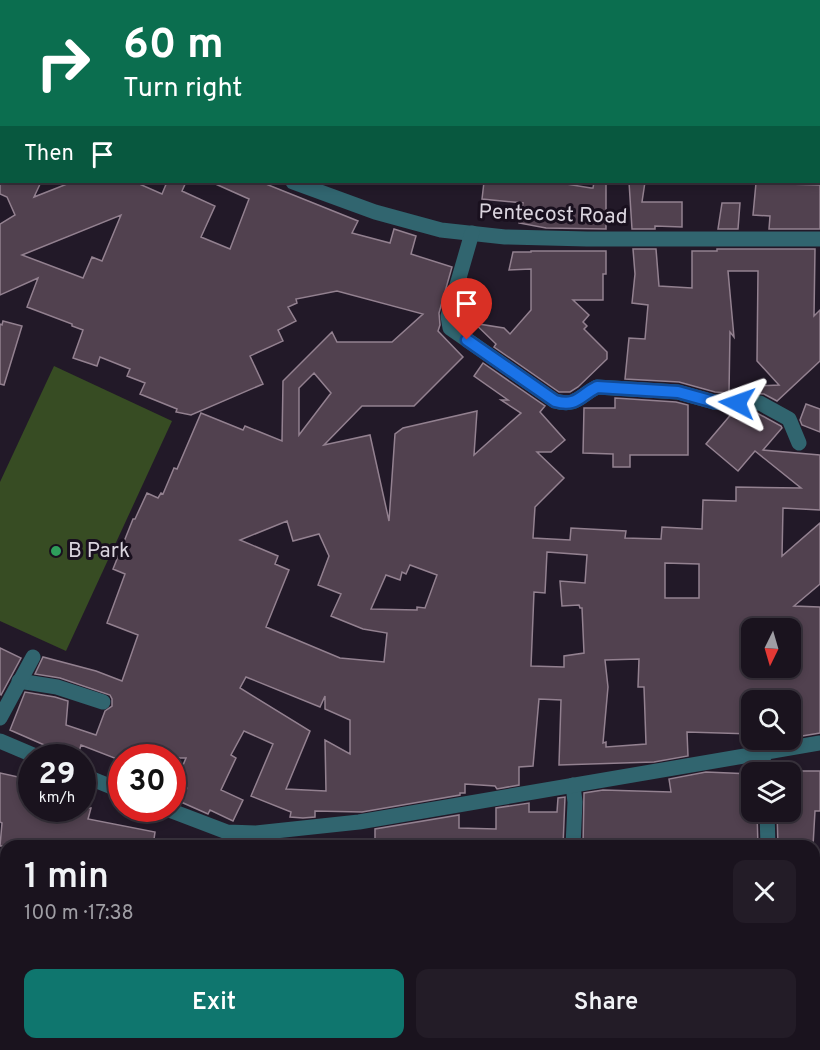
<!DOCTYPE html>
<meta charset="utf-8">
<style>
body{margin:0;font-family:Overpass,sans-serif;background:#231c27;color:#f1f3f6;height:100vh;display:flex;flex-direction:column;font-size:22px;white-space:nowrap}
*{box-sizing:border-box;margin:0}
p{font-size:20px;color:#9f9ea4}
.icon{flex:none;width:33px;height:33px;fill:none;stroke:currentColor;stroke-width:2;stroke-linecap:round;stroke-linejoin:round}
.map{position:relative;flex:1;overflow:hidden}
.drawer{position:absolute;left:0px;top:840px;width:820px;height:210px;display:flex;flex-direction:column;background:#1a131e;border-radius:18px 18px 0 0;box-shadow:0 3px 9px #0003,0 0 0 2px #38323c}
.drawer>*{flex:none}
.hud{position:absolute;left:0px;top:0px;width:820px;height:183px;box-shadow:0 3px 9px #0003,0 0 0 2px #38323c;background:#0b6e4f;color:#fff;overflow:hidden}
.needle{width:39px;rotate:185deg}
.tools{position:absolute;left:741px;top:618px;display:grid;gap:12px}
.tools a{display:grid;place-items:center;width:60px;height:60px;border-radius:12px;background:#1a131e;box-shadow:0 3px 9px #0003,0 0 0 2px #38323c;font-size:30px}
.speed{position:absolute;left:18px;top:744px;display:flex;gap:12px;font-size:30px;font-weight:700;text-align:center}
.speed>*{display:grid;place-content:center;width:78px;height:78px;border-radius:50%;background:#1a131e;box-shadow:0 3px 9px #0003,0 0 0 2px #38323c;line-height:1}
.speed small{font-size:15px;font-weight:400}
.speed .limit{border:9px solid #d22;background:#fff;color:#111}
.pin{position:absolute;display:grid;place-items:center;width:51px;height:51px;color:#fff;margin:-62px -26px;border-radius:50% 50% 50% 0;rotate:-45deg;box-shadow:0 0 6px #0007}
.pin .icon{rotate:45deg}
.me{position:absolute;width:66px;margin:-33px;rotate:274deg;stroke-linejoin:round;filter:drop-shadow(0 0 4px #0008)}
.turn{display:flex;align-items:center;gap:21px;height:126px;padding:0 24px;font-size:27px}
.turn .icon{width:78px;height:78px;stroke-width:2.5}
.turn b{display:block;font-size:42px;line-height:51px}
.then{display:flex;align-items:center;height:57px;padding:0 24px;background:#0003;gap:12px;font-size:22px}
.round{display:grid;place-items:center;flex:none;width:63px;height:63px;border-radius:12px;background:#231c27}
.overview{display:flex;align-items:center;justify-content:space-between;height:102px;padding:0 24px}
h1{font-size:36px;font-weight:600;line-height:45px}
.action{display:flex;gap:12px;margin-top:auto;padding:12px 24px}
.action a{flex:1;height:69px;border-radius:12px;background:#0f766e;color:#fff;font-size:24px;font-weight:600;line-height:69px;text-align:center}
.action a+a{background:#231c27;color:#f1f3f6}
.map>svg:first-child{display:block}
.green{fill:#374c23}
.building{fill:#51414f;stroke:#938190;stroke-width:1.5;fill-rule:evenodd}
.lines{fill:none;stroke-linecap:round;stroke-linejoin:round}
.street{stroke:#31656f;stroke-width:15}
.route-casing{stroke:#114b97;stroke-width:15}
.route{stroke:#1a73e8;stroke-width:10}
.leisure-dot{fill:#2e9e5b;stroke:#19101e;stroke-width:2}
.labels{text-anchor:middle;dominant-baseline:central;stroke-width:6;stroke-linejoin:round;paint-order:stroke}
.street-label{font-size:21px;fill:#dad4de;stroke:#19101e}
.poi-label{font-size:21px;fill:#dad4de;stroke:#19101e;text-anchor:start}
</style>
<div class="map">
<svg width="820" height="1050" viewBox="0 0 820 1050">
<rect width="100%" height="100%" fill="#221928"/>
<path class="green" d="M54,366l118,55 -106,230 -66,-30v-139z"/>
<g class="building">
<path d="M0,182h41l-7,15 38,-15h63l27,12 5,-12h19l-4,9 33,15 -14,31 29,12 19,-50 -38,-17h50l97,39 -6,12 38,10 4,-14 22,7 -5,18 41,13 -13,46 1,12 -2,6 25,26 -49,49h-52l-38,39 46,-10 19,86 6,-87 8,-6 74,-17 -3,44 47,-42 -20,-13h7l-34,-24 9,-13 62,43 -5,6 25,28 -14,12h-14l27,26 -29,29 -2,31 37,2 1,-12 55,3 -1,7 36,1 1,-12 40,2 1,-29 33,1v-14l65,1 -46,-37 -17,20 -32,-27 27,-32 24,1 24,13 1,2 -19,22 57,5v55l-37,-2 -1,48 38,-33v61l-26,22 26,1v126l-30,5v-38h-38v34l-65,-2 1,24 -34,6 -95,3 2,-65 -22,-1 -6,67 -14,1v18l-22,4 -2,-3 -30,-2v9h-5v2l-98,17 -47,-1v6l-12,1 -13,-1 1,-5 -40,-16 22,-52 -29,-13 -13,24 5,3 -15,32 22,10 -10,21 -23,-11 -2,4 -27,-12 6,-14 -12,-4 11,-26h-64v3l-41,-16 -4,13h-3l-64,-28 15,-38 30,5 13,4 -2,24 30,10 9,-24 7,-5v-7l-2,-4 -50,-17 -25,-4 8,-17 53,14 26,10 16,-46 -31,-12 18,-49 -12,-5 20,-50h2l12,-26 11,5 3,-5 2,1 11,-26 3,1 24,-56 42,17 2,-4 37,15 1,-60 49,-49 5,10h55l31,-28 -86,-23 -41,8 1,4 -9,4 8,14 -18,9 5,11 -33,15 13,28 -72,31 -15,-3 1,-3 -37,-15 5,-11 -18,-7 3,-7 -30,-12 -3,9 -24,-8 10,-28 -11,-4v-2l-45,-17 11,-29 -38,17v-71l15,-9 -8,-18 -7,-3zM121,215l-19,46 -10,-4 -9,21 -61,-23zM314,373l17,20 -32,42v-47zM287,521l6,20 26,-7 10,22 -11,29 23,9 -10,22 32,13 24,4 -3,29 -44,-4 -74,-31 23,-57 -14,-6 3,-8 -38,-16zM547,552l40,3 -2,28 -25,-2 2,25 17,-1 1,3h2l2,45 -20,3v11l-33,-1 3,-74 11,1zM665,563l34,1v34h-34zM410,565l27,10 -12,33 -8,-1v3l-46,-1 15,-34 14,5 2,-8 4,2zM752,628h38v40h-38v-4h-5l-1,-34zM639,659l-1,28h6l2,57 -40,3v-5l-3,1 5,-56 -3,-27zM246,677l74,30 5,-11v13l25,11v34l-25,-14 1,51 -40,-2 24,-58 -70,-43z"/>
<path d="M484,182h70l37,6h2l1,-6h12v47l-60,-1 -27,-5 4,-20 -41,-4z"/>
<path d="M629,182h16l-3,20h40v25l-27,-1v3h-23z"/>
<path d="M756,183l64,2v44h-51l1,-13 -17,-1z"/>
<path d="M722,203h18l-2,26h-20z"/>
<path d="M633,249h23l3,37 33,2v-37h25v-2h98l-1,67 6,-6v51l-43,40 -13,-7 -15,-1 4,-4h3v-3l23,-1 -22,-24 1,-90h-30l6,66 -4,-5 -1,61 -14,-1 -36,-10 -54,-3 4,-41 16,1 3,-34 -16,-2 3,-29z"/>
<path d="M531,251h75v23h-3v26h-30l16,15 -6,7 4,4 -3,3 23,23v7l-29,28 -8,5h-11l-65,-45 2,-3 -36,-35 6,-19 17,16 -3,3 -1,15 25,4 6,6 21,-24v-41l-22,1 4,-18h18z"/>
<path d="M3,321l19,5 -18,59 -4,-1v-60l2,1z"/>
<path d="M615,398l61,4 12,3v50h-58v12h-17v-13l-30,-1 1,-45h31z"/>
<path d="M806,404l14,5v23l-18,-7 -2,-5z"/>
<path d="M0,648l21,10 -20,37 -1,-1z"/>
<path d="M790,771h30v40h-5l-2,35h-35l-1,-34h13z"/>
<path d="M706,772l46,2v38h5l1,34h-175l1,-53 19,-3 68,2 -2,-13z"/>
<path d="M0,773l32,7v28h59l-3,11 67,13 -2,14h-153l2,-23 -2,-1z"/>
<path d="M565,797l-2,49h-188v-17l84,-14v13l37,1v-21l33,-5v9h28l1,-14z"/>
</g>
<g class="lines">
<g class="street">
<path d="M417,2l1,-2"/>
<path d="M0,49l2,1"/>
<path d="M293,182l82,30 66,18 64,7 82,2h233"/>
<path d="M472,233l-24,83 2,12 105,73c22,6 24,-5 42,-14l81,5 36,10 46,1 29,16 10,24"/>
<path d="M19,681l38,6 46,15"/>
<path d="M0,718l33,-61"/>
<path d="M0,741l40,17"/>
<path d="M763,753l1,19"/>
<path d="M82,775l40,16"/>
<path d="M573,785l2,17 -2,44"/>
<path d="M164,808l63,24 29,1 103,-11 461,-79"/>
<path d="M767,812l1,34"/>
<path d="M0,882l6,2"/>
<path d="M814,944h6"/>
<path d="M764,1044l1,6"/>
<path d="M38,1050l1,-6"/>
<path d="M346,1050v-6"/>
</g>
</g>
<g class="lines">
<g class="route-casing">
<path id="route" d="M467,340l88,61c22,6 24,-5 42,-14l81,5 36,10 23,1"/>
</g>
<use href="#route" class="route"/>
</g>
<circle class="leisure-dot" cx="56" cy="551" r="6"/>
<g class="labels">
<g class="street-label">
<text transform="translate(553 215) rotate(2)">Pentecost Road</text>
</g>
<g class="poi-label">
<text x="68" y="551">B Park</text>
</g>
</g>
</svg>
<div class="tools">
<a><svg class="needle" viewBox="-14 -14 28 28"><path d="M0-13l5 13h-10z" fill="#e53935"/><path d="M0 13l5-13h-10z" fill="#9f9ea4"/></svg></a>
<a><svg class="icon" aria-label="search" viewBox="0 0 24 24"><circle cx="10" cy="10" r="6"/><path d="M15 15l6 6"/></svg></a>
<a><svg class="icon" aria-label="layers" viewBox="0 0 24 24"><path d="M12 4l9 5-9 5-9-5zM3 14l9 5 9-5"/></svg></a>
</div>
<div class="speed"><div>29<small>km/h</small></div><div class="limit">30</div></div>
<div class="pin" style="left:467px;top:340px;background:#d93025"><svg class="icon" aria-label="arrive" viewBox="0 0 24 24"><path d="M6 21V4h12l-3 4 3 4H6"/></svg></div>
<svg class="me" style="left:737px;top:403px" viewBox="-20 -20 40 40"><path d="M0-17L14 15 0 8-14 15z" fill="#1a73e8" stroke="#fff" stroke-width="4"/></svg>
<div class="hud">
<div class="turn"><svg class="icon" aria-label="right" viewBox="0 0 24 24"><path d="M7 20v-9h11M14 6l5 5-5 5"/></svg><div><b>60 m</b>Turn right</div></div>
<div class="then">Then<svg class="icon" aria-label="arrive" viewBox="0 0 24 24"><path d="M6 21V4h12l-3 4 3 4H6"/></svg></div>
</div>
<section class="drawer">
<div class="overview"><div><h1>1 min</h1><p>100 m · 17:38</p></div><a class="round"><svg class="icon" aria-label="close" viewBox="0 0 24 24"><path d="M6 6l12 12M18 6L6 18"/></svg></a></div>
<div class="action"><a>Exit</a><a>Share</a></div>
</section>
</div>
